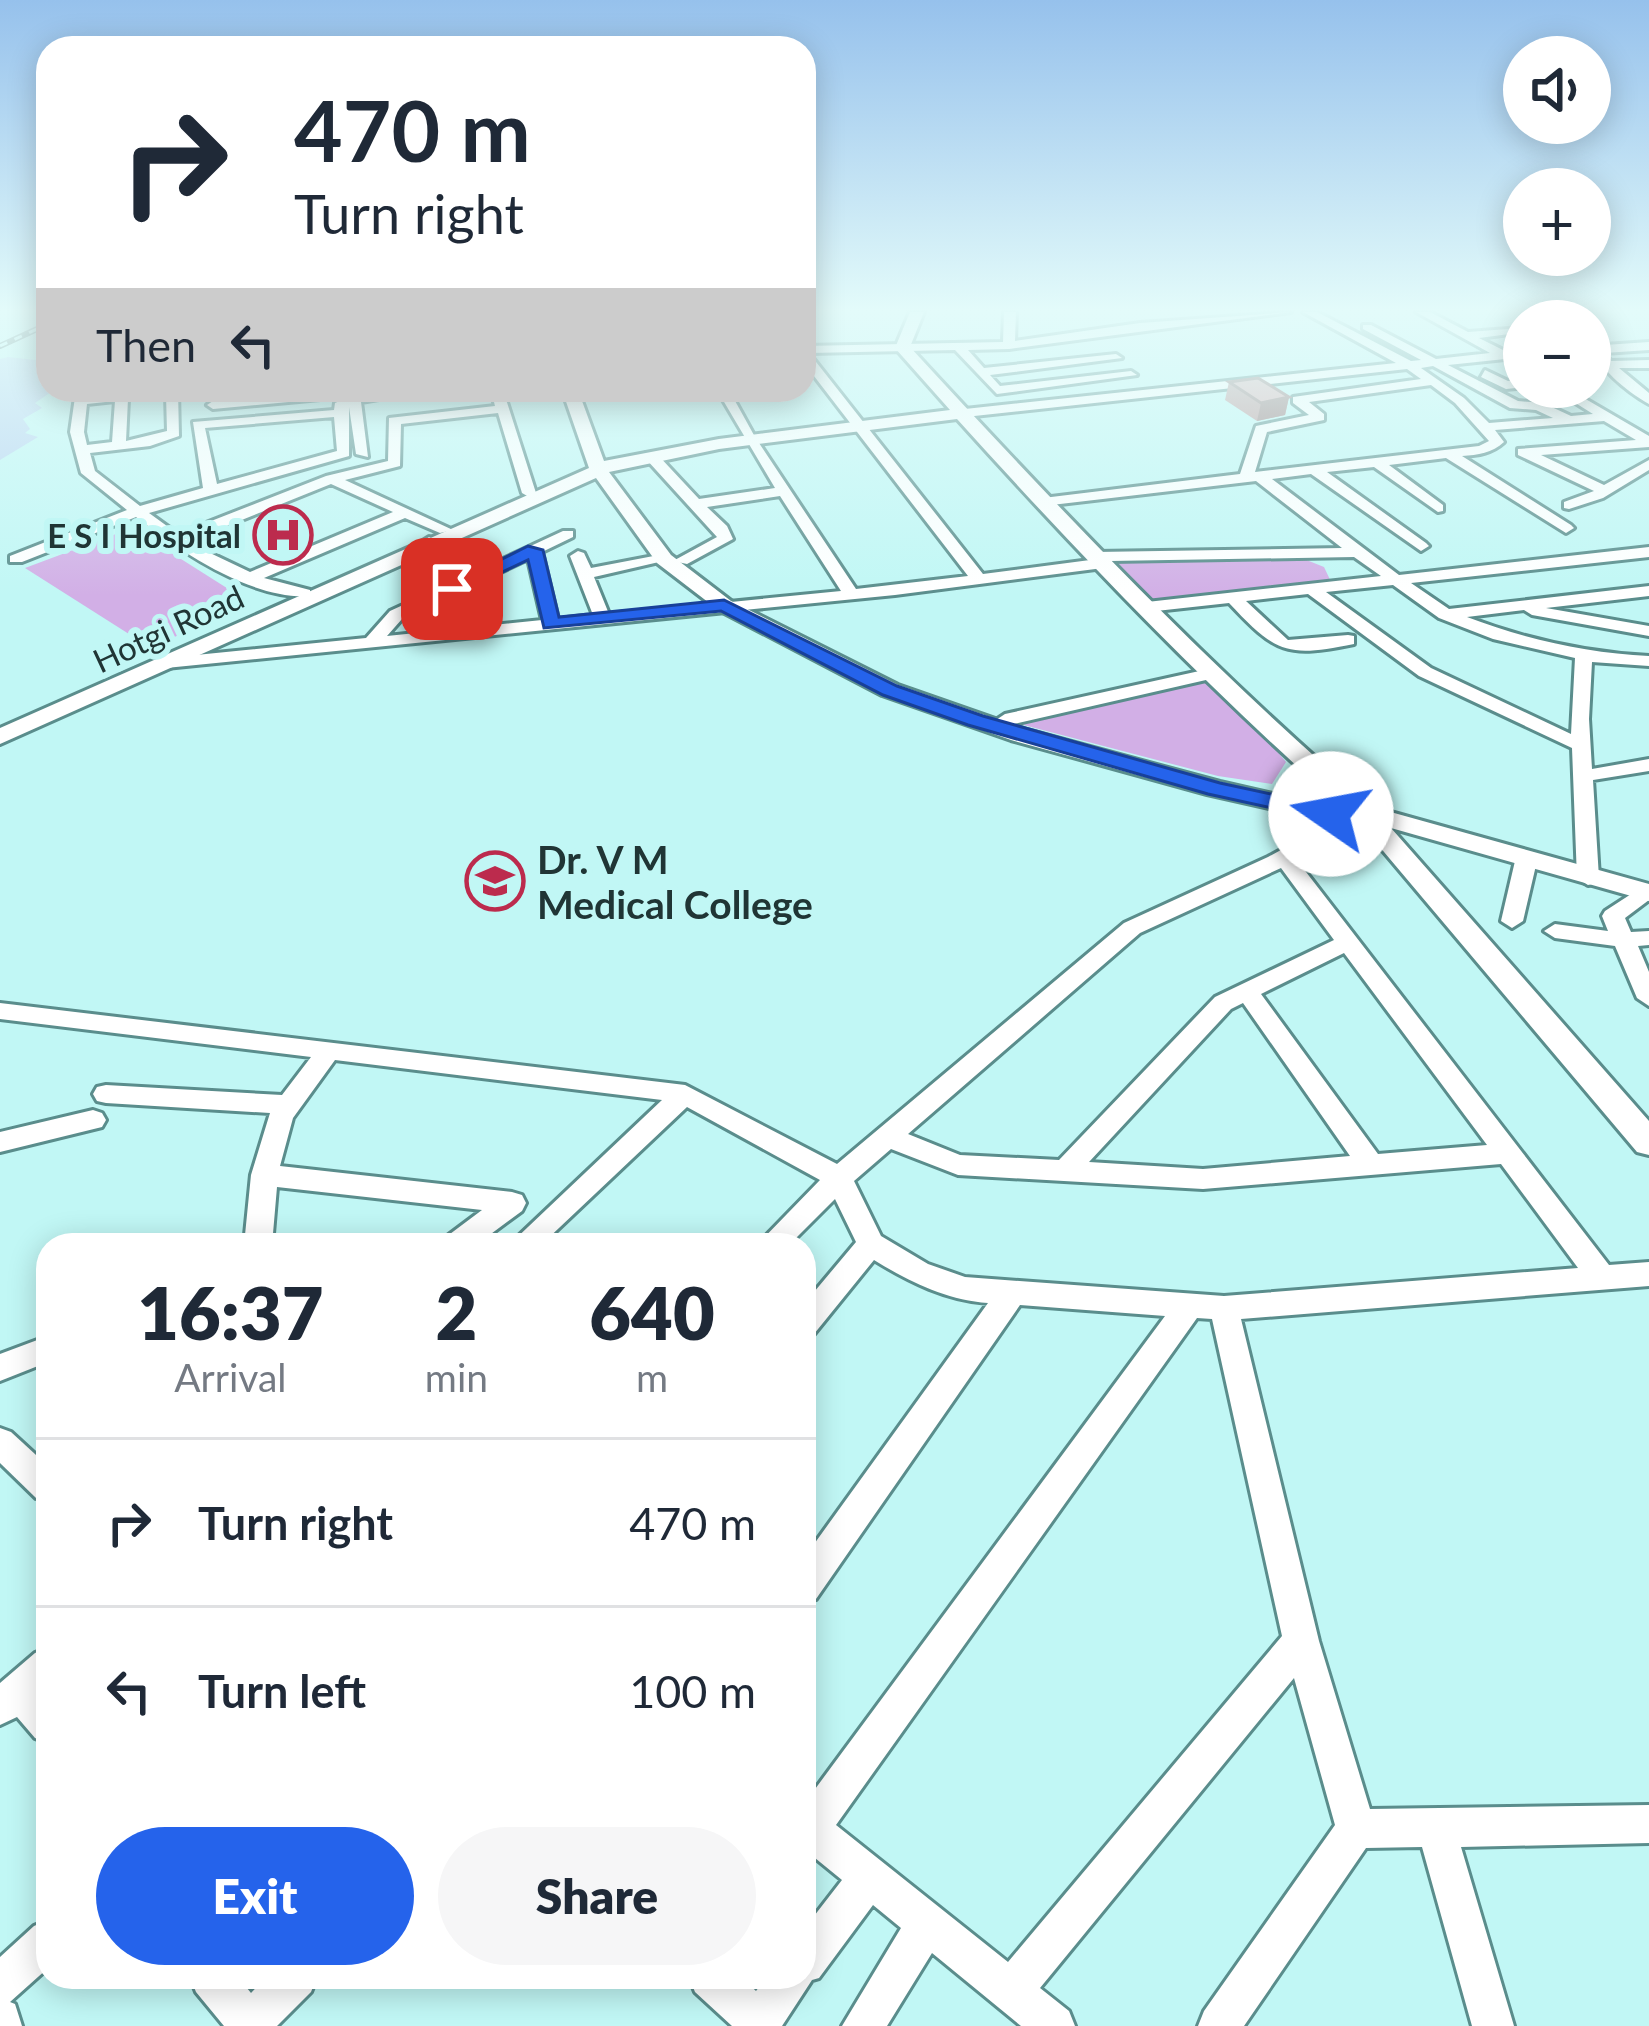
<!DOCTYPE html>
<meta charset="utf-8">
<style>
body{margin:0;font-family:Lato,sans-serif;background:#f6f6f7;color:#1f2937;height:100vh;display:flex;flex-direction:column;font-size:45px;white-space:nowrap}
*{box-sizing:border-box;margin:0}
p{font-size:39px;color:#747a83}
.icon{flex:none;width:66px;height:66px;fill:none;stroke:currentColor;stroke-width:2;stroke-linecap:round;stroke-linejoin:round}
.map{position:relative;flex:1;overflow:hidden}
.details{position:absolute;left:36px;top:1233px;width:780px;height:756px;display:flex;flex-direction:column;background:#fff;border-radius:36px;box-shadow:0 6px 30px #0003}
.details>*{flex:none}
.top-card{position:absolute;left:36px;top:36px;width:780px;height:366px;border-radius:36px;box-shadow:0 6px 30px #0003;background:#fff;color:#1f2937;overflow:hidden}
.controls{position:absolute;left:1503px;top:36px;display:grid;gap:24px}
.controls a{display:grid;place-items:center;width:108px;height:108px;border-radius:50%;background:#fff;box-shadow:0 6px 30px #0003;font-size:60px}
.pin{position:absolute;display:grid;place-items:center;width:102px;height:102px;color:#fff;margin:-51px;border-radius:24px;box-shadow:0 6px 18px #0006}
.me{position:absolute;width:132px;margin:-66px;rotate:282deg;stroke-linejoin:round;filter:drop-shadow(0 0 9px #0008)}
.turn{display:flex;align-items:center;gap:42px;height:252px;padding:0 60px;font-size:54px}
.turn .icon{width:156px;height:156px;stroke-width:2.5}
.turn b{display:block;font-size:84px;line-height:102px}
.then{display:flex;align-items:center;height:114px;padding:0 60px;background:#0003;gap:24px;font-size:45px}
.eta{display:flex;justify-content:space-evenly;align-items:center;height:204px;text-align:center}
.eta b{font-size:72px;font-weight:800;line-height:84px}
.cta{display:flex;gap:24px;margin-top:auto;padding:24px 60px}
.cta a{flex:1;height:138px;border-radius:72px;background:#2563eb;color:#fff;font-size:48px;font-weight:800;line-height:138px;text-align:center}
.cta a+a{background:#f6f6f7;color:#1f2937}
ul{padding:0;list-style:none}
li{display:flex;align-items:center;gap:36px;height:168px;padding:0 60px;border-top:3px solid #e0e1e3}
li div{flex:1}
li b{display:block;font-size:45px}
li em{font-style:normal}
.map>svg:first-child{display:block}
.green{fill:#d2afe6}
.water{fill:#bbd4f2}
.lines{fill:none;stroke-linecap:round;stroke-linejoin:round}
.minor-casing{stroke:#5a8d8c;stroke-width:6}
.major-casing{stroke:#5a8d8c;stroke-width:6}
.minor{fill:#fff;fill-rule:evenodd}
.major{fill:#fff;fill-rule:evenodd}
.rail-casing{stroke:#3d5858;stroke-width:6}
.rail{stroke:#c1f7f5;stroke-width:3;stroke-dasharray:8;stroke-linecap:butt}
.wall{fill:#be9698}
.shaded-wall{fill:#9b7a7c}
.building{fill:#ddaeb1;stroke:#9b7a7c;stroke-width:3}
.route{fill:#2563eb;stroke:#184099;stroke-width:3}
.labels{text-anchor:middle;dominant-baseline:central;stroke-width:12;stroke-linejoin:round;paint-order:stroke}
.far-poi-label{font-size:33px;font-weight:bold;fill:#203535;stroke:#c1f7f5;text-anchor:end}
.far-street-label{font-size:33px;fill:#203535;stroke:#c1f7f5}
.poi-label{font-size:39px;font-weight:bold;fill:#203535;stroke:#c1f7f5;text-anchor:start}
</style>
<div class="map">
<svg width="1649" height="2026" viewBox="0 0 1649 2026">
<rect width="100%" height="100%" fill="#c1f7f5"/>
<g class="green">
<path d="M132,528l117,74 -98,46 -126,-80z"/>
<path d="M1289,553l35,14 9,19 -186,21 -51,-50z"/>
<path d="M1213,673l73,89 -14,22 -54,-8 -202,-53 106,-35z"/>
</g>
<path class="water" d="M8,357l28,3 7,7 -4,3 9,3v17h6l-19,13 7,5 -19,11 7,10 -5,4 13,4 -38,23v-101z"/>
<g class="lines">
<g class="minor-casing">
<g id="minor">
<path d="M1004,312h12l-1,29 125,-18 151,-11 -282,37 -41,1 16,18 132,-14 6,4 -132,17 10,11 131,-15 6,4 -140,19 -42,-44 -146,3 174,221 107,-14v-6l6,-2 246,-4 -86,-67 -213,25 -7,-4 7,-4 197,-24 16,-48 53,-11 -16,-12v-6l128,-18 -14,-10 -442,48 -7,-4 7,-4 431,-46 -93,-51h14l94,49 10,-1 -58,-31v-4h8l65,34 54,-6 -74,-41h14l38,20 53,-4 -4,5 -38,5 26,13 19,-2v8l-76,8 70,36 25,2 28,13 22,-2 -43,-27h15l84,49v11l-108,8 63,30 45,-25v10l-46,28 -34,11 -5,-1v-6l30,-11 -76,-36v-6l118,-9 -32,-19 -109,9 9,12c-12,11 -26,13 -42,14l109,69 3,3 -8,5 -120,-75 -57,7 54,40v6l-5,1 -64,-45 -47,5 99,71 3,3 -8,5 -110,-77 -39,5 127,96 250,-28v10l-238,26 38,26 200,-23v10l-103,12 103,18v10l-117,-21 -8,-5 -57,7c58,22 119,36 182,39v10l-57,-4 -3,57 3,50 57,-10v12l-56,9 6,98 -3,5 -8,2 -11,-7 -5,-130 -153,-72 -111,-82 -62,7 42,39 60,-5 6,1v8c-68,14 -78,9 -125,-41l-82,9 -8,-5 8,-5 234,-26 -27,-19 -244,4 -7,7 -208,27 -729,73 -9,-5 9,-5 200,-20 24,-27 87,-40 -53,-26 -3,-3 8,-5 61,28 73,-34h10v6l-31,15 16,67 35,-4 -23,-59 8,-5 6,2 7,15 73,-14 8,5 -78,18 15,37 232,-23 -61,-95 -73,11 20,19 6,13 -46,25 -14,-3 44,-24 -71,-78v-6h10l43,46 76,-11 -58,-98h12l26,47 101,152 112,-13 -164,-213v-17l199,-4zM1433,366l77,42 26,2 17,8 -64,5 -25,-25 -43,-30zM1431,385l24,18 34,38 -10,5 -224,26 12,-40 57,-12v-6l-15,-12zM528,559l14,61 -155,16 15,-17zM1393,585l46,33 54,21 82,19 -4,76 -140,-66 -105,-76z"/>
<path d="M1524,312h15l15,9h-15z"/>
<path d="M1649,342v8l-45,3 7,8 38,-1v8h-30l30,25v11c-25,-14 -50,-37 -59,-58z"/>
<path d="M1485,370l23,11 16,-1 3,7 -21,2 -25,-12z"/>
<path d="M76,390h12v6l90,-6 1,46 -29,10 -60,7 5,18 45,35 63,-18 -10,-66 141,-12 1,-7 19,-8 78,-5 -71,12 7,55 -12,-3 -7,-47v49l-200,57 29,21 148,-58 62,-15 1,-43 106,-12 -4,-16h12l33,103 -7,4 -7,-4 -24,-80 -97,11 -1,42 -55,14 108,50 -13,3 -35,-15 -141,60 46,12v6c-59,4 -130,-45 -174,-79l-114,45h-12v-6l117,-46 -46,-37 -11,-41zM166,395l1,36 -41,10 2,-42zM115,401l-3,41 -25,3 -3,-13 3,-28zM334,417l3,34 -120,33 -12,-56zM331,484l62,28 -143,60 -63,-30z"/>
<path d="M338,390l6,4 -2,3 -129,12 -6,-4 6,-4z"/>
<path d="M1213,668l6,1v8l-214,49 -9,-6 9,-6z"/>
<path d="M1341,817l7,2 3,4 -3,4 -52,32 313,406 40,-3v24l-408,33 78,322 51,168 279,-4v38l-188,4 53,179h-42l-50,-179 -56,1 -122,178h-46l6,-15 131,-186 -41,-147 -254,310 29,23 6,15h-54l-89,-73 -45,73h-45l59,-98 -28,-23 -54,73 -7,2 -30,46h-50l-37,-34 -6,-15h52l15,14 11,-14h37v-48l38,-49 -38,-31v-45l361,-488 -145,-11 -204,294 -12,5v-46l184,-255c-42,-3 -78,-21 -114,-43l-60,74 -10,4v-34l52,-62 -21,-43 -46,46h-32l63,-65 -133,-73 -146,138h-32l153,-145 -327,-40 -42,58 -13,48 232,26 10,3 4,8 -4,8 -46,34h-34l4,-8 36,-27 -205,-23 -5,58h-28l7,-70 19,-62 -164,-10 -9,-2 -4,-7 4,-7 9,-2 176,10 29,-38 -311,-38v-16l685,82 152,79 287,-241 144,-66zM1281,868l53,72 -119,57 -156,163 -99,-5 -52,-21 232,-201zM1344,953l143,192 -109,9 -117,-160zM1243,1003l107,153 -147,13 -114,-7 142,-153zM891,1149l67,26 245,14 298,-25 77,104 -354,28 -259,-19 -37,-13 -47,-28 -27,-55zM1197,1318l15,1 70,317 -274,326 -172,-137z"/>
<path d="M1526,855l11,6 -14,60 -11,7 -11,-7 14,-60z"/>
<path d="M1645,885l4,1v14l-24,18 6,14 18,-1v14l-11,1 11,26v34l-12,-8 -22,-52 -60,-8 -11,-7 11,-7 53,7 -6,-15 3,-5z"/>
<path d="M93,1110l9,3 4,7 -4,7 -102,25v-20z"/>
<path d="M48,1336v26l-48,19v-27z"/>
<path d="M0,1428l11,4 37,34v36l-12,-4 -36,-35z"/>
<path d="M48,1648v42l-4,3 4,4v46l-13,-5 -18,-21 -17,8v-42l35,-30z"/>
<path d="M48,1920v48l-38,34 5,2 7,22h-22v-69l34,-31z"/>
<path d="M190,1977h48l13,16 15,-16h51l-6,15 -34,34h-53l-28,-34z"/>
</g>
</g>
<g class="major-casing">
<g id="major">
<path d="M910,312h14l-14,35c140,152 287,308 446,446l4,5 -4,5h-18c-135,-119 -260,-250 -381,-384l-238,30 -110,23 62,83 60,46 167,84 129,45 193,52 120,27 4,5 -4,5 -9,3 -124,-28 -196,-54 -129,-45 -165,-86 -60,-46 -61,-85 -596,266v-16l589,-260 -27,-78h16l26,71 115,-22 231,-29 -55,-62z"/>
<path d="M1387,811l262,73v17l-258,-73 258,293v34l-12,-3 -269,-319 -4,-5z"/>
</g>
</g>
<use href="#minor" class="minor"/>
<use href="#major" class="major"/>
<g class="rail-casing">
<path id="rail" d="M0,346l48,-22"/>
</g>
<use href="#rail" class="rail"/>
</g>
<path class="wall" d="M1229,382l60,15 -4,18 -28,6 -32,-21z"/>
<path class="shaded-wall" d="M1289,397l-4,18 -28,6 4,-18z"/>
<path class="building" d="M1258,378l31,19 -28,6 -32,-21z"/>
<linearGradient id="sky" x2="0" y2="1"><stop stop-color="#96c1ec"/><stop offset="0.52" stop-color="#e3fbfa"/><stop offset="1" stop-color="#e3fbfa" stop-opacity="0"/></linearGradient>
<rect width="1649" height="596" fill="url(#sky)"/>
<path class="route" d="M528,546l15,4 16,67 165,-17 173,86 86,30 237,67 120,26 3,5 -12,7 -123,-27 -240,-69 -85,-30 -162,-84 -177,17 -16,-68 -70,33 -16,-4z"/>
<defs>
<g id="hospital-ring" transform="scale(3)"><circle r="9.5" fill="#c1f7f5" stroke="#bc2b4d" stroke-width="1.5"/><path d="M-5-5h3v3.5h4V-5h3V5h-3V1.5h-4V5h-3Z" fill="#bc2b4d"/></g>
<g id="university-ring" transform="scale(3)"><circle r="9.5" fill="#c1f7f5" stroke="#bc2b4d" stroke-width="1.5"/><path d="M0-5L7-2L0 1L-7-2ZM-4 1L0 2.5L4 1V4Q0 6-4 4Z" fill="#bc2b4d"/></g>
</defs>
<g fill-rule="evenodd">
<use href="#hospital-ring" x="283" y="535"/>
<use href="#university-ring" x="495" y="881"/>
</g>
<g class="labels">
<g class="far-poi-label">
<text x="241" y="535">E S I Hospital</text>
</g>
<g class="far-street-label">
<text transform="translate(168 628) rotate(-25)">Hotgi Road</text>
</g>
<g class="poi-label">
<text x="537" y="859">Dr. V M<tspan x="537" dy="45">Medical College</tspan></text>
</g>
</g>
</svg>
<div class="controls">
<a><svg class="icon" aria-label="sound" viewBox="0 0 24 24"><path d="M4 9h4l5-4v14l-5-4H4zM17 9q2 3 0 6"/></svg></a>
<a>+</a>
<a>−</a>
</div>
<div class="pin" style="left:452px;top:589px;background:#d93025"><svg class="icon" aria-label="arrive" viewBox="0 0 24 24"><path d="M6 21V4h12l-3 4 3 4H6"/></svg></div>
<svg class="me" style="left:1331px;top:814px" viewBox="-20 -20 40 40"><circle r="19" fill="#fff"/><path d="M0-13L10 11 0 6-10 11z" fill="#2563eb"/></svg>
<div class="top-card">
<div class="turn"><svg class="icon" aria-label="right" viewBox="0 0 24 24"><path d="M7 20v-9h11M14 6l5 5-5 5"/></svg><div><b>470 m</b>Turn right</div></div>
<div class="then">Then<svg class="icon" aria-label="left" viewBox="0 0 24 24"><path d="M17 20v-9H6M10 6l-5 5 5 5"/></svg></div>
</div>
<section class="details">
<div class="eta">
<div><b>16:37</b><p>Arrival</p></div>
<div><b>2</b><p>min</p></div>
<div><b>640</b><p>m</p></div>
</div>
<ul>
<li><svg class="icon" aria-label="right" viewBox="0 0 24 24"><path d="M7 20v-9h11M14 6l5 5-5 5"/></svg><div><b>Turn right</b></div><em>470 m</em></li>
<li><svg class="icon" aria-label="left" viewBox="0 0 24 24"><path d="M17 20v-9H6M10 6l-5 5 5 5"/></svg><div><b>Turn left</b></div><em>100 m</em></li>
</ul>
<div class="cta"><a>Exit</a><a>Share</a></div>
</section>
</div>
